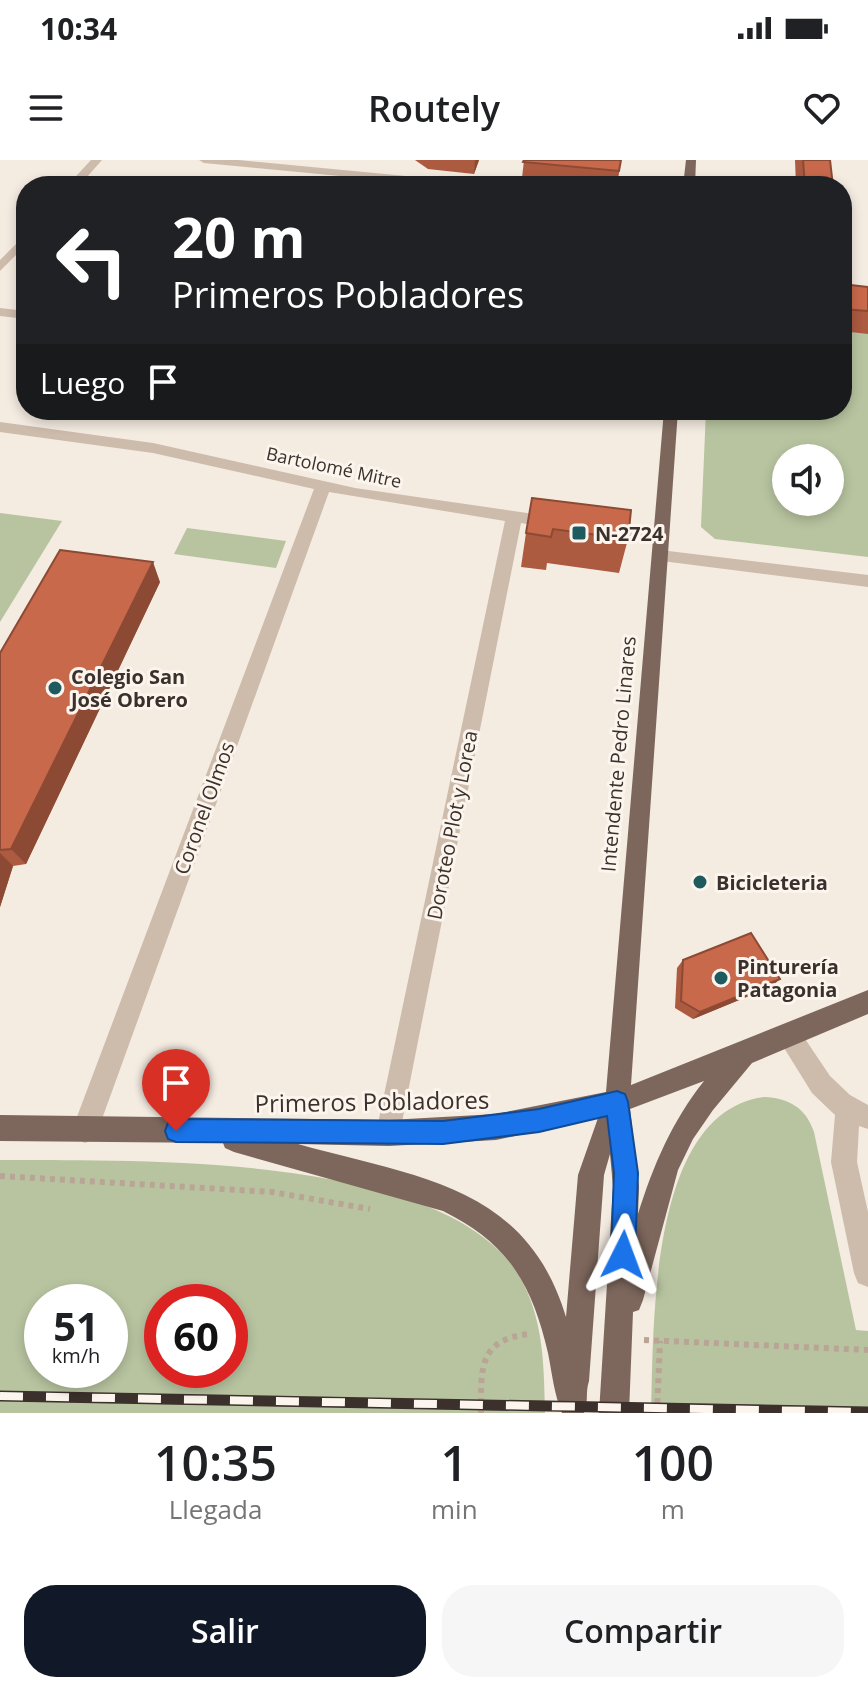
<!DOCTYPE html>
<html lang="es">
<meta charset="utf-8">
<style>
body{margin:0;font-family:"Open Sans",sans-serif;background:#f6f6f6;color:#202124;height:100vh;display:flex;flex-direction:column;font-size:30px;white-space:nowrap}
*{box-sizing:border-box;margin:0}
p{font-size:26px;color:#757577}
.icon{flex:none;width:44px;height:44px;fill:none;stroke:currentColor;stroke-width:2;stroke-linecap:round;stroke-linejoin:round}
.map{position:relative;height:1253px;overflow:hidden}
.details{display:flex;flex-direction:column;background:#fff;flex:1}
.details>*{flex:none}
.banner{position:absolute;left:16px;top:16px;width:836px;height:244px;border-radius:32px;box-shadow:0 4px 12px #0003;background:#202124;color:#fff;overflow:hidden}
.fabs{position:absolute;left:772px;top:284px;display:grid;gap:16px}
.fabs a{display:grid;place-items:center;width:72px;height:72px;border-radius:50%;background:#fff;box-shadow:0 4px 12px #0003;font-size:40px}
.speed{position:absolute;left:24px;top:1124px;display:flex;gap:16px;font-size:40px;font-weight:700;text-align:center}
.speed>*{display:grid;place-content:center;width:104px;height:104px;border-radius:50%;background:#fff;box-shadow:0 4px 12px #0003;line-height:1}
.speed small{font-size:20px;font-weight:400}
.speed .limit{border:12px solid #d22;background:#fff;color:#111}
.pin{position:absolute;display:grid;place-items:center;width:68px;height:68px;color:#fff;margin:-82px -34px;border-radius:50% 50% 50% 0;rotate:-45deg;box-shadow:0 0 8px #0007}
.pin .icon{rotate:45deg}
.me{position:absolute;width:88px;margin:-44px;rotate:3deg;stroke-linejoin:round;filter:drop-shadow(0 0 6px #0008)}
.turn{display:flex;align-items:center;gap:28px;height:168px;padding:0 24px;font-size:36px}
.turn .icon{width:104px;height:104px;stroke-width:2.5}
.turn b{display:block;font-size:56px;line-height:68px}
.then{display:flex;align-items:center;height:76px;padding:0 24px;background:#0003;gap:16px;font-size:30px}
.eta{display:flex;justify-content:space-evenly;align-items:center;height:136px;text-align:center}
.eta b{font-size:48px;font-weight:600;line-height:56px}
.button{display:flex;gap:16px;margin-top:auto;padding:16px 24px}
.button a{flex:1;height:92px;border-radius:32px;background:#111827;color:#fff;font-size:32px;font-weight:600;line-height:92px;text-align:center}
.button a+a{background:#f6f6f6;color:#202124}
.status{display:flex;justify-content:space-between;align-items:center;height:56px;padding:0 40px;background:#fff;direction:ltr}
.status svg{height:22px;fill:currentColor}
header{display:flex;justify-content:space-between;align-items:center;height:104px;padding:0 24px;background:#fff;font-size:36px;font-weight:600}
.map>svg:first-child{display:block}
.green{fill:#b8c4a0;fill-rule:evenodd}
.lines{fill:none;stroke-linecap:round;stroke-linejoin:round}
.path{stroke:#b9a596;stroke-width:6;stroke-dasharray:5 5;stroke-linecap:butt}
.minor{fill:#cdbbac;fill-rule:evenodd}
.major{fill:#7d675c;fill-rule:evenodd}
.rail-casing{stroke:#3b302b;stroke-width:11}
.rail{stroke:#fbf5ee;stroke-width:8;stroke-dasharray:23;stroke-linecap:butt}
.wall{fill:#ac5a40}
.shaded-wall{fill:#8c4a34}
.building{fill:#c8694b;stroke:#8c4a34;stroke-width:2}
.route{fill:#1a73e8;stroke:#114b97;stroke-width:2}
.poi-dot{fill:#1f5a5e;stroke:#fbf5ee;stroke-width:3}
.labels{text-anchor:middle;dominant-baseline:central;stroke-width:6;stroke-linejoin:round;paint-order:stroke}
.far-street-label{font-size:18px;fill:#3b302b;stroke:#fbf5ee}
.poi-label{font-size:20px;font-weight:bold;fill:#3b302b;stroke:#fbf5ee;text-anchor:start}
.street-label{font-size:20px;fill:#3b302b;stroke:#fbf5ee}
.near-street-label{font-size:24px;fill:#3b302b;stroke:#fbf5ee}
</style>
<div class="status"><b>10:34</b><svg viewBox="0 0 49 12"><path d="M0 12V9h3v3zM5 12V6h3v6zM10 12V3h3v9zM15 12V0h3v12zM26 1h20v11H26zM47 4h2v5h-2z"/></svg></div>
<header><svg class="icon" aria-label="menu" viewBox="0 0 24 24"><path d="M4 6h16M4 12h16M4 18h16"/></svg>Routely<svg class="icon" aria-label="heart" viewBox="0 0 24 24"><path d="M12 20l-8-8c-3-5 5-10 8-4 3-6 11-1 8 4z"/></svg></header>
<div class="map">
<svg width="868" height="1253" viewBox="0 0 868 1253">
<rect width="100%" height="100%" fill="#f4ebe1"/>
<g class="green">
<path d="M842,146l26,3v248l-153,-18 -14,-12 5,-117h136zM786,298h44v44h-44z"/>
<path d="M0,353l62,8 -62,101z"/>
<path d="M187,368l99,13 -10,27 -102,-14z"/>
<path d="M764,937c25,1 42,11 50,35l42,198 12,1v82h-217c3,-85 -3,-301 113,-316z"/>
<path d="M0,1000c129,1 456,-10 523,123 21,41 21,86 22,130h-545zM42,1142h68v68h-68zM162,1142h68v68h-68z"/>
</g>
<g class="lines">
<g class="path">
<path d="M0,1016l272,16 98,17"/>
<path d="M644,1180l224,10"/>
<path d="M481,1253c0,-44 -3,-74 49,-79"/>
<path d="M657,1253l3,-72"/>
</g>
<g class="minor">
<path d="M91,0h11l-23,26h-12z"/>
<path d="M199,0h39l241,23 6,3h-41l-240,-23z"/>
<path d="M26,74v11l-26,26v-11z"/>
<path d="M0,148l26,3v8l-26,-3z"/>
<path d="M0,262l153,21 202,45 200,29 8,6 -8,6 -34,-6 -123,619 -9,4 -9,-4 -4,-9 129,-612 -176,-29 -231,638 -4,9 -9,4 -9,-4 -4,-9 242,-641 -161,-36 -153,-21z"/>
<path d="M603,363l58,7 8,6 -8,6 -64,-9 -2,-4z"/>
<path d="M660,390l208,25v12l-214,-27 -2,-4 2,-4z"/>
<path d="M789,863l8,4 33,49 20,19 18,10v24l-9,-3 -2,36 11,50v75l-10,-4 -4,-10 -23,-111 4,-47 -23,-22 -31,-50 -4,-8 4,-8z"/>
</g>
<g class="major">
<path d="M686,0h10l-1,26h-12z"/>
<path d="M664,250h14l-47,675 237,-95v24l-116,49 -39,47 -20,29 -15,31 -35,130 -4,10 -6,2 -4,101h-30l14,-226 -3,-33 -6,21 -15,206c-4,12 0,21 -5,32h-22c-8,-19 -10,-40 -14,-60 -16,-69 -40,-110 -105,-142l-209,-59 -9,-4 -2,-5 -223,-2v-26l389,5 107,-6 110,-22zM704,921c-32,40 -51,85 -66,133l1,-27 -9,-78zM598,958l-20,57 -12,142c-40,-133 -151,-140 -268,-173l91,2 107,-6z"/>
</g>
<g class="rail-casing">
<path id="rail" d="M0,1236l868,16"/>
</g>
<use href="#rail" class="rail"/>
</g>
<g class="wall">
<path d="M415,0h64l-5,14 -46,-5z"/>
<path d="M524,0h97l-4,26 -95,-8z"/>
<path d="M795,0h35l3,26h-37z"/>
<path d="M842,124l26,3v47l-26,-3z"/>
<path d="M532,338l96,41 -9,34 -72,-10 -1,7 -25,-3 5,-34z"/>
<path d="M160,422l-134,282 -13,2 -13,41v-254z"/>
<path d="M683,800l88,27 -78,32 -18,-11 2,-40z"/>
</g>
<g class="shaded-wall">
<path d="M475,0h4l-5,14z"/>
<path d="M153,402l7,20 -134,282 -15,-15z"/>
<path d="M0,693l13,13 -13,41z"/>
<path d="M780,819l-9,8 -78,32 7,-7z"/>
</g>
<g class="building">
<path d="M524,0h97l-2,11 -96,-9z"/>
<path d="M803,0h27l3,26h-28z"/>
<path d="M842,124l26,3v24l-26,-2z"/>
<path d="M532,338l99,12 -3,29 -75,-10 -2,8 -25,-4z"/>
<path d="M60,390l93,12 -142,287 -11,1v-197z"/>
<path d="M751,773l29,46 -80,33 -19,-11 2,-41z"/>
</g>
<path class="route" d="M617,931l8,3 3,8 10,71 -3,82 -3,8 -9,4 -9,-4 -3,-8 3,-82 -7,-57 -68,16 -96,12 -267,-2 -8,-3 -3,-8 3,-8 8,-4 267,2 96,-12z"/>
<g class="poi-dot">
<rect x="571" y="365" width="16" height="16" rx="4"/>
<circle cx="55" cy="528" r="8"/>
<circle cx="700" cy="722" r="8"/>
<circle cx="721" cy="818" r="8"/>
</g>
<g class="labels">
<g class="far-street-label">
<text transform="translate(334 307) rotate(12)">Bartolomé Mitre</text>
</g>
<g class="poi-label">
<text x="595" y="373">N-2724</text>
<text x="71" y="516">Colegio San<tspan x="71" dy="23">José Obrero</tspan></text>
<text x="716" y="722">Bicicleteria</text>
<text x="737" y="806">Pinturería<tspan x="737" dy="23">Patagonia</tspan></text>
</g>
<g class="street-label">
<text transform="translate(618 594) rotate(-85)">Intendente Pedro Linares</text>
<text transform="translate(204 648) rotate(-70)">Coronel Olmos</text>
<text transform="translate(452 665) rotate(-79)">Doroteo Plot y Lorea</text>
</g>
<g class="near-street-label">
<text transform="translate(372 941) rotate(-1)">Primeros Pobladores</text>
</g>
</g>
</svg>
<div class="fabs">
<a><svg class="icon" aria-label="sound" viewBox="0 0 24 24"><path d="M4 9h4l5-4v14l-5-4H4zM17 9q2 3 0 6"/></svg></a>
</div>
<div class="speed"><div>51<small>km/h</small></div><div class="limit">60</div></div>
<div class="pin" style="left:176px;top:971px;background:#d93025"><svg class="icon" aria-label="arrive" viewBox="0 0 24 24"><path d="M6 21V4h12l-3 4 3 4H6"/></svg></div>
<svg class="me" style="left:623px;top:1095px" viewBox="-20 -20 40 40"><path d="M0-17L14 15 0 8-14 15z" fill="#1a73e8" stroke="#fff" stroke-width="4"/></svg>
<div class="banner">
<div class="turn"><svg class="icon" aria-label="left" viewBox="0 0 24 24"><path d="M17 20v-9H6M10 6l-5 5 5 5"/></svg><div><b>20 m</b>Primeros Pobladores</div></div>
<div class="then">Luego<svg class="icon" aria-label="arrive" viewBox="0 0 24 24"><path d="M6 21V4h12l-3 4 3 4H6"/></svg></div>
</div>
</div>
<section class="details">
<div class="eta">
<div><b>10:35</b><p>Llegada</p></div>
<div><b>1</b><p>min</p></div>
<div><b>100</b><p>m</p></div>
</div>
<div class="button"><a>Salir</a><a>Compartir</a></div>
</section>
